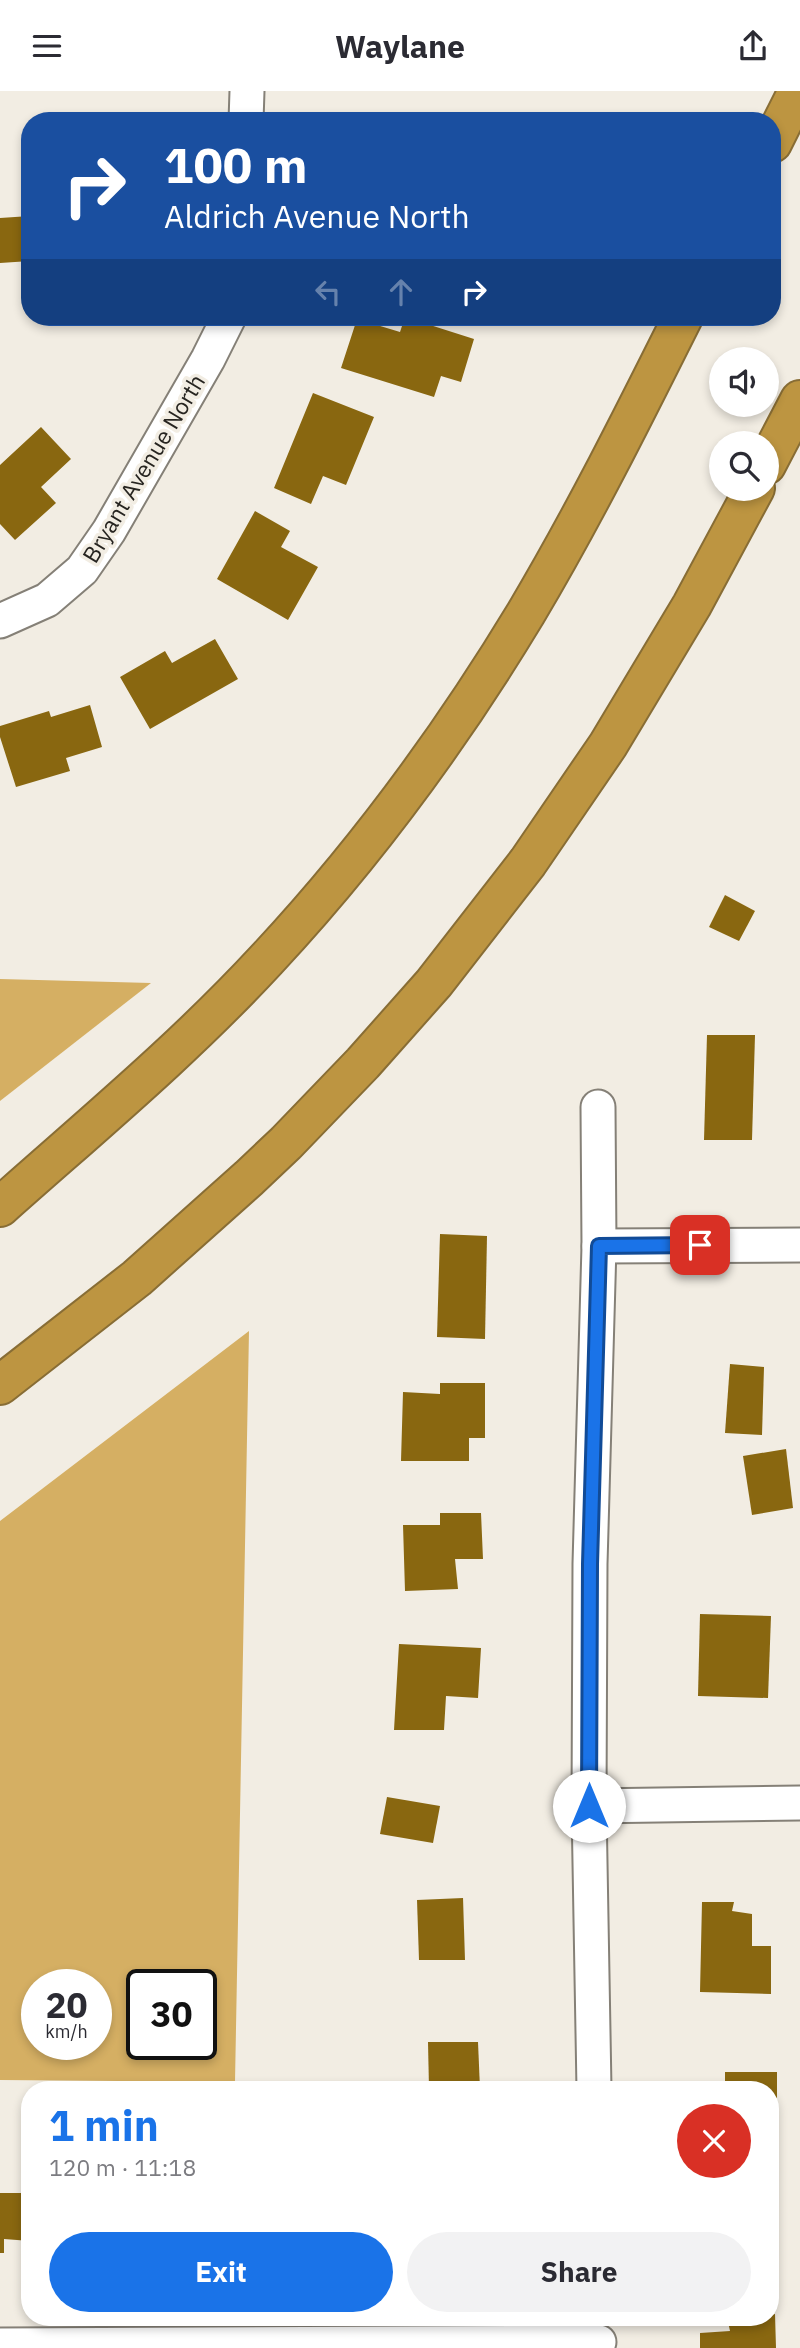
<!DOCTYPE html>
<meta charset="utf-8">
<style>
body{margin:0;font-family:"IBM Plex Sans",sans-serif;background:#f2f2f3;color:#2b2b33;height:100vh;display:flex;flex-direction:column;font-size:26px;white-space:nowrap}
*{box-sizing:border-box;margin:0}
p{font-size:23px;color:#7c7c81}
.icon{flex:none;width:38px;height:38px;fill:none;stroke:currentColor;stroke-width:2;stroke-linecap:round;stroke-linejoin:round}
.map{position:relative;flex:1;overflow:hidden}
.side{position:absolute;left:21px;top:1990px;width:758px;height:245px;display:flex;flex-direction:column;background:#fff;border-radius:28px;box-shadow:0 4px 10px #0003}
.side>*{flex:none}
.guide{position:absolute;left:21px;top:21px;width:760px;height:214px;border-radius:28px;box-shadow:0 4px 10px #0003;background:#1a4fa0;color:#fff;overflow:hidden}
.controls{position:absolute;left:709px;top:256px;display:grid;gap:14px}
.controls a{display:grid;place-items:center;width:70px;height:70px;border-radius:50%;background:#fff;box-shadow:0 4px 10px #0003;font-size:35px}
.speed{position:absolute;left:21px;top:1878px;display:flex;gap:14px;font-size:35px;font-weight:700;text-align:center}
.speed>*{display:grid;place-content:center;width:91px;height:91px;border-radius:50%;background:#fff;box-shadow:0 4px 10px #0003;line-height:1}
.speed small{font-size:18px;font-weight:400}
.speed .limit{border:4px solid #111;border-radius:10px;background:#fff;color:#111}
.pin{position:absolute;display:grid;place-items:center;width:60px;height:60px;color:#fff;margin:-30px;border-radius:14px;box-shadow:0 4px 10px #0006}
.me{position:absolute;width:77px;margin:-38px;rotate:0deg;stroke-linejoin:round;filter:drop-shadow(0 0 5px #0008)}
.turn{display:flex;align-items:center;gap:24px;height:147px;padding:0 28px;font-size:32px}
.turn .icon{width:91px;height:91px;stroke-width:2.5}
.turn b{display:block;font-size:49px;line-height:60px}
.lanes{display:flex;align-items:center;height:66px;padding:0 28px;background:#0003;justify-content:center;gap:35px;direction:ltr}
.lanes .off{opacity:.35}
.round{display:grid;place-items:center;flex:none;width:74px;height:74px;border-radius:37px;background:#f2f2f3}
.overview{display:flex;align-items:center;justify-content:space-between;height:119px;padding:0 28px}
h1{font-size:42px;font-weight:700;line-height:52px;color:#1a73e8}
.button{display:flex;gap:14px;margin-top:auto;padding:14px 28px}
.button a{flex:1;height:80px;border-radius:42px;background:#1a73e8;color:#fff;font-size:28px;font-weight:700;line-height:80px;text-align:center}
.button a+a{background:#f2f2f3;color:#2b2b33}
header{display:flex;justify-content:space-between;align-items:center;height:91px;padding:0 28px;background:#fff;font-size:32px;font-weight:700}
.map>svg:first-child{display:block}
.forest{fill:#d5af63;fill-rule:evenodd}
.building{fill:#896710}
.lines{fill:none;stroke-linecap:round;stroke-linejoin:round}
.street-casing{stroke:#858077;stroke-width:37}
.highway-casing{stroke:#886d35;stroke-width:42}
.street{stroke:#fff;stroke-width:33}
.highway{stroke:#bd9541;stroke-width:38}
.route-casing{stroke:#114b97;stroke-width:18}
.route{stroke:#1a73e8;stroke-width:12}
.labels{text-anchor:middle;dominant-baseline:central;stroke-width:7;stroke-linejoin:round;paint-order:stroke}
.street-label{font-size:23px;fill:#262420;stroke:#f2ede3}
</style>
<header><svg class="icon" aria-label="menu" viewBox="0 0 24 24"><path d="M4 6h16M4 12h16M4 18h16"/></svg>Waylane<svg class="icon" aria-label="share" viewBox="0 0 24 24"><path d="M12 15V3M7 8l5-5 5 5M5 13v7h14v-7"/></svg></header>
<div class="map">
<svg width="800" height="2257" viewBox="0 0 800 2257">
<rect width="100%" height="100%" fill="#f2ede3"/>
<g class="forest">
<path d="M0,888l151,4 -151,118z"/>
<path d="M249,1240l-14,751 -235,-2v-559zM37,1894h59v59h-59zM142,1894h59v59h-59z"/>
</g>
<g class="building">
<path d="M30,125v45l-30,2v-45z"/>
<path d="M405,226l69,22 -13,43 -20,-6 -7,21 -93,-29 16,-49 43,13z"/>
<path d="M313,302l61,24 -28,68 -23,-9 -12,28 -37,-16z"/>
<path d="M41,336l30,32 -30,28 15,16 -41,37 -15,-16v-59z"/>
<path d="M255,420l35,20 -9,16 37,20 -30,53 -71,-41z"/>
<path d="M215,548l23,40 -88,50 -30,-52 45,-26 7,12z"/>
<path d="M90,614l12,42 -36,11 4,13 -54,16 -16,-50v-11l49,-15 2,6z"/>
<path d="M725,804l30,16 -16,30 -30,-14z"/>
<path d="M707,944h48l-3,105h-48z"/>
<path d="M440,1143l47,2 -2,103 -48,-2z"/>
<path d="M730,1273l34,3 -2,68 -37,-2z"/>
<path d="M440,1292h45v55h-16v23h-68l2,-69 37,2z"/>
<path d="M786,1358l7,59 -41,7 -9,-59z"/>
<path d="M440,1422h41l2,46h-28l3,30 -53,2 -2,-66h37z"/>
<path d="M700,1523l71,2 -3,82 -70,-2z"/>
<path d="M399,1553l82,4 -3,50 -32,-2 -2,34h-50z"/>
<path d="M387,1706l53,9 -7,37 -53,-9z"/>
<path d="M463,1807l2,62h-46l-2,-60z"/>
<path d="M702,1811h32l-2,9 20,3v32h19v48l-71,-2z"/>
<path d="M428,1951h50l2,47h-51z"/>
<path d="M725,1981h52v84h-7v-67h-45z"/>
<path d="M0,2102h30v48l-26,-2v14h-4z"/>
<path d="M775,2223l1,34h-76v-15l30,-2 -3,-14h43v-2z"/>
</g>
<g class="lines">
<g class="street-casing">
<g id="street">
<path d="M246,30l1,-30"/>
<path d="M0,530l47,-21 35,-30 27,-39 99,-172 21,-42"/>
<path d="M599,1155l201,-1"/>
<path d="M589,1715l211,-3"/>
<path d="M594,1998l-5,-283 1,-242 9,-318 -1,-139"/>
<path d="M0,2254l599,-3"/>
</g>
</g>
<g class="highway-casing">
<g id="highway">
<path d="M772,52l26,-52"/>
<path d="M766,374l34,-65"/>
<path d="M0,1116c91,-81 184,-158 267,-248 98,-105 184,-222 259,-346 57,-96 107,-196 157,-296"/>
<path d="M0,1294l137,-107 112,-100 37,-35 77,-80 71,-80 94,-121 80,-117 84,-140 63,-117"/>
</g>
</g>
<use href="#street" class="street"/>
<use href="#highway" class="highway"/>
</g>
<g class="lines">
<g class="route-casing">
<path id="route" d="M589,1715l1,-242 9,-318 101,-1"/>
</g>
<use href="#route" class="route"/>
</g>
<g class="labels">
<g class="street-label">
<text transform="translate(143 377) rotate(-59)">Bryant Avenue North</text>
</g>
</g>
</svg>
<div class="controls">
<a><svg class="icon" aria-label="sound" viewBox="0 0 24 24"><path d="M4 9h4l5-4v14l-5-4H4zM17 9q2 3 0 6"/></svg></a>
<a><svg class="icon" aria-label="search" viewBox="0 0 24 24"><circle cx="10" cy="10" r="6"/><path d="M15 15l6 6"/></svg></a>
</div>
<div class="speed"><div>20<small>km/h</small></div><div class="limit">30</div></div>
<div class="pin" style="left:700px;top:1154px;background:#d93025"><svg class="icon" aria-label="arrive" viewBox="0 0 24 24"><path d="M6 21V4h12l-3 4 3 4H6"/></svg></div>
<svg class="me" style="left:589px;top:1715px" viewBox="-20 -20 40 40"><circle r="19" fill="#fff"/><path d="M0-13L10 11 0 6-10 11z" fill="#1a73e8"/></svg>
<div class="guide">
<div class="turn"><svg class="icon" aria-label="right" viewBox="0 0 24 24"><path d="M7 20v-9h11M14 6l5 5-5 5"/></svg><div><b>100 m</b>Aldrich Avenue North</div></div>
<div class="lanes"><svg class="icon off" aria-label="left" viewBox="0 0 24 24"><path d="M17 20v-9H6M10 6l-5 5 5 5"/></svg><svg class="icon off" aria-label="ahead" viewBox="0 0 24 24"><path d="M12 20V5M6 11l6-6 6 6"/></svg><svg class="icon" aria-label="right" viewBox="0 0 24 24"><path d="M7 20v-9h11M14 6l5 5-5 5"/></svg></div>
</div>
<section class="side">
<div class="overview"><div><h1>1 min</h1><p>120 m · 11:18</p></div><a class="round" style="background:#d93025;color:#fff"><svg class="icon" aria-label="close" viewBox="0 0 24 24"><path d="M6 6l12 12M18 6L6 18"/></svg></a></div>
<div class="button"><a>Exit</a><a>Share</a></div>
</section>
</div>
